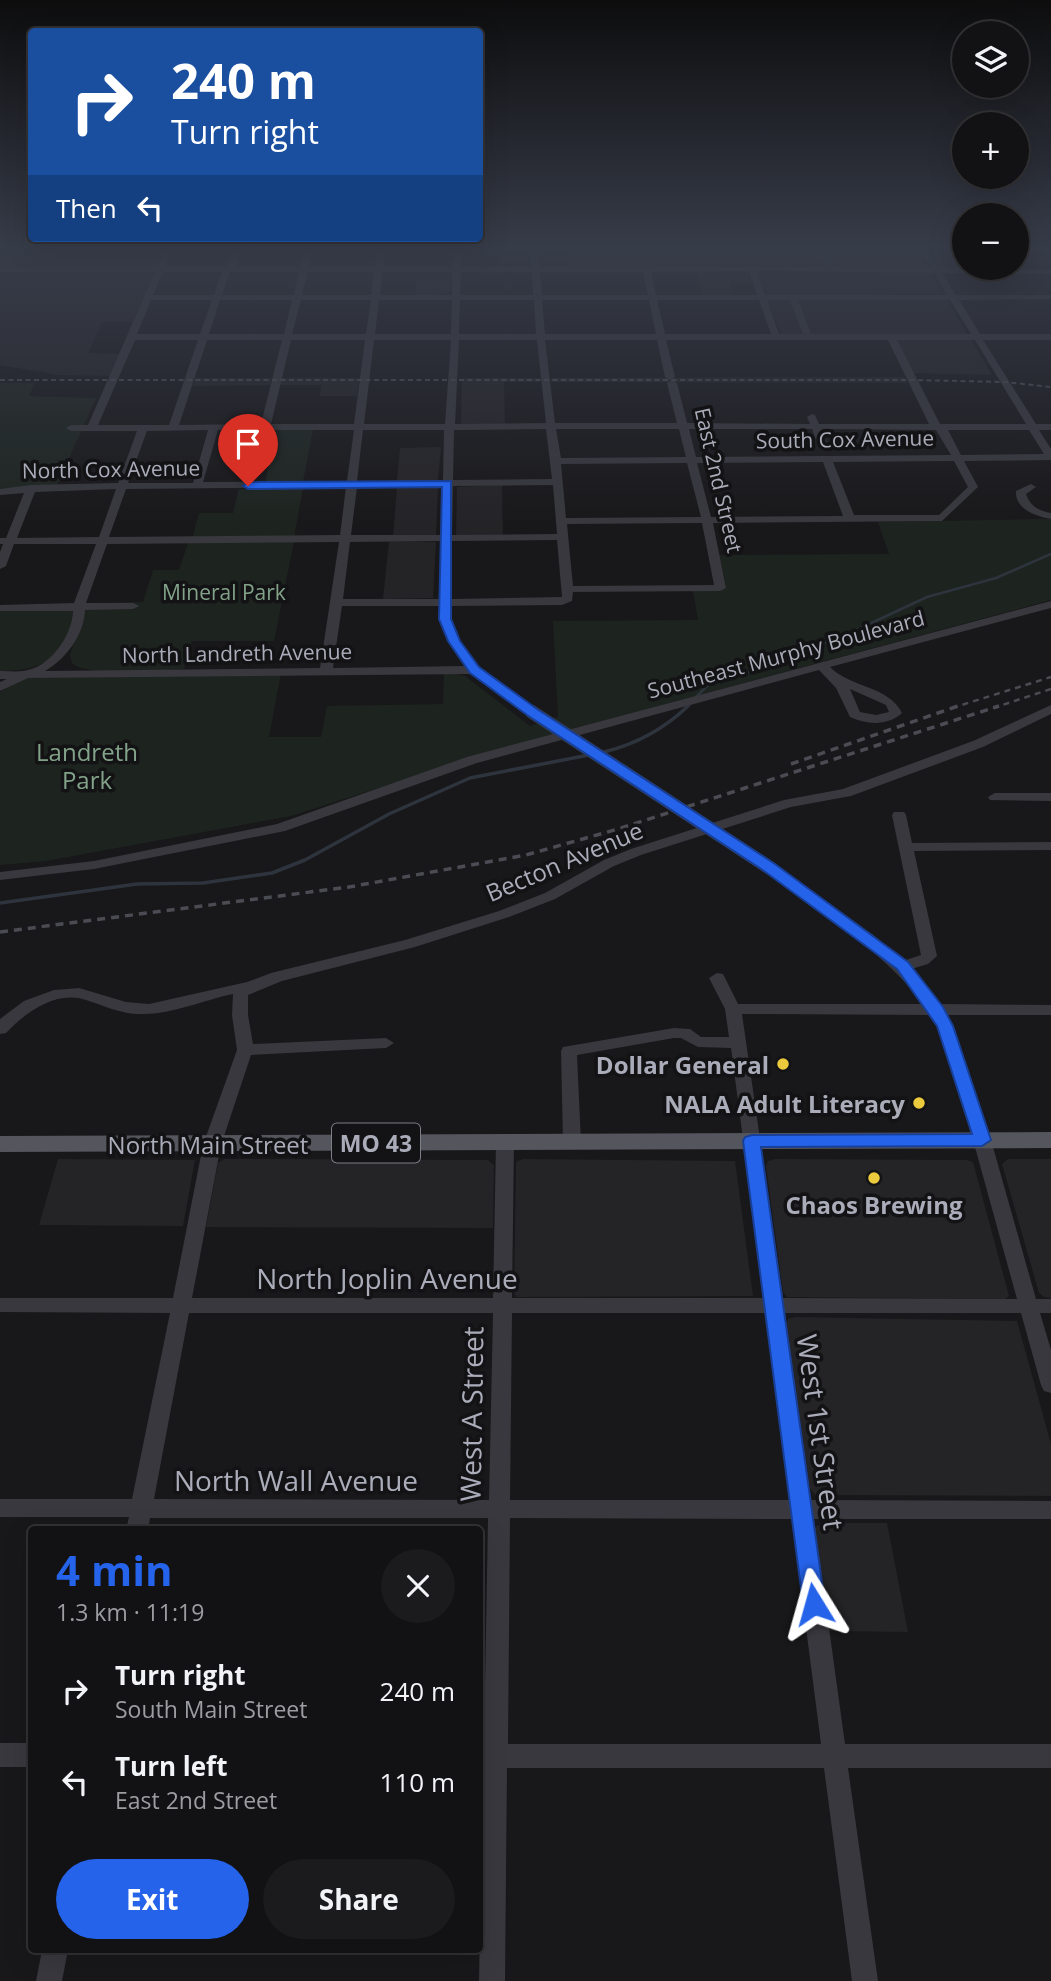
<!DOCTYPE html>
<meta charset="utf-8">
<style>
body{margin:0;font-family:"Open Sans",sans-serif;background:#1b1a1c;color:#f1f3f6;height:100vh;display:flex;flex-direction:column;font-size:26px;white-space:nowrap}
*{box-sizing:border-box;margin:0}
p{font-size:23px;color:#9c9da0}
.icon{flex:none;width:38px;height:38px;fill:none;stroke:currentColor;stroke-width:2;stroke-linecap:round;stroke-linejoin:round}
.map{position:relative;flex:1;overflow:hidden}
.details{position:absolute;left:28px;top:1526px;width:455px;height:427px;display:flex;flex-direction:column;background:#121113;border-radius:7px;box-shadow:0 7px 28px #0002,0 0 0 2px #313133}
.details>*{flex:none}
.hud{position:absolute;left:28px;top:28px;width:455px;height:214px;border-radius:7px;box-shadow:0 7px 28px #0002,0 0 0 2px #313133;background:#1a4fa0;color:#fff;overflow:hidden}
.buttons{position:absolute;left:952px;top:21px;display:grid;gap:14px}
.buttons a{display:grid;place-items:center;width:77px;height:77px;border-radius:50%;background:#121113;box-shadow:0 7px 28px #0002,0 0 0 2px #313133;font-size:35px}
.pin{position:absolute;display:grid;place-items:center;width:60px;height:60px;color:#fff;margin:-72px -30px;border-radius:50% 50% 50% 0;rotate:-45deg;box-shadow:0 0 7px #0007}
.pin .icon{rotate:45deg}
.me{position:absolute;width:77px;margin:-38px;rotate:352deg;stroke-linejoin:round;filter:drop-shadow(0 0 5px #0008)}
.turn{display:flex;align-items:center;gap:24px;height:147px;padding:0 28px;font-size:32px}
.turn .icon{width:91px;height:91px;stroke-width:2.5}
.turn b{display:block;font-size:49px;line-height:60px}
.then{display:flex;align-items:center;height:66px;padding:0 28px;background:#0003;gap:14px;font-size:26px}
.round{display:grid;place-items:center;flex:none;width:74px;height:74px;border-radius:37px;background:#1b1a1c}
.head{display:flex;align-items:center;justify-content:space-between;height:119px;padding:0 28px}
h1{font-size:42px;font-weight:700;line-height:52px;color:#2563eb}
.button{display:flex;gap:14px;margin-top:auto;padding:14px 28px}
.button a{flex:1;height:80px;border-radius:42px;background:#2563eb;color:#fff;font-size:28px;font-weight:700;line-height:80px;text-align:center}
.button a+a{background:#1b1a1c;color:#f1f3f6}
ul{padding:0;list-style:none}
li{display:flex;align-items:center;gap:21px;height:91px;padding:0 28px}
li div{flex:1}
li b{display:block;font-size:26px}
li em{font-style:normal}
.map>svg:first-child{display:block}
.built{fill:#242326}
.green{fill:#1d241f}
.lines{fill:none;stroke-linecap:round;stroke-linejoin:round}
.stream-far1{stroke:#2e343d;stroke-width:2.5}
.stream{stroke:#2e343d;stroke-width:3.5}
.minor{fill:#38383e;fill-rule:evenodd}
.major{fill:#55555d;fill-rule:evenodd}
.rail-far2{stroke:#4b4c53;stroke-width:2;stroke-dasharray:5 3.5;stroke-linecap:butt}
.rail-far1{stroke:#4b4c53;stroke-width:2.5;stroke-dasharray:6 5;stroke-linecap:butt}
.rail{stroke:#4b4c53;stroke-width:3.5;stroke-dasharray:8 6;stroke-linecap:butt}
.minor-bridge{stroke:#38383e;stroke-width:14}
.route{fill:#2563eb;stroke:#184099;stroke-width:2}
.poi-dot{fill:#ebcb3d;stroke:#131214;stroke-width:2.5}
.labels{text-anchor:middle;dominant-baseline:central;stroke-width:7;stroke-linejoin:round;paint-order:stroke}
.far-street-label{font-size:21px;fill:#aaacb9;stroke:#131214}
.far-park-label{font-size:21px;fill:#82a389;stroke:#131214}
.shield{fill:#131214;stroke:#7d7e88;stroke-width:2}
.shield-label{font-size:23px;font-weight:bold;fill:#aaacb9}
.park-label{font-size:24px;fill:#82a389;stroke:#131214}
.street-label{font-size:24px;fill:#aaacb9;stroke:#131214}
.poi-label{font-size:24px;font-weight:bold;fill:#aaacb9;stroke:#131214;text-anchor:end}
.near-street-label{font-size:28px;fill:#aaacb9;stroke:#131214}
</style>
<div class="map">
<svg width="1051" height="1981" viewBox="0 0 1051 1981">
<rect width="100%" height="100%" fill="#181719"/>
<g class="built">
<path d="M0,250h164l-31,72h-31l-14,31 31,1 -9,22 -51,-1 -59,-10z"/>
<path d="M930,250h34v18h19l2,2 -43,-1z"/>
<path d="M757,272l172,1 14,21 -176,2z"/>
<path d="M417,280h32v14l-34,2z"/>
<path d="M943,299l4,1 20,34h-186l-14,-34z"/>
<path d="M896,340h75l21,35 -80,-2z"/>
<path d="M904,377l3,6 -356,-1v-4z"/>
<path d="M195,378h77l-2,7 -77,1z"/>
<path d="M280,378h79l-2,18h-37l1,-11h-42z"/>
<path d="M462,378h77v4h-35l1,44 -44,-2z"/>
<path d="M441,447l-3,33 -41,1 3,-33z"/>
<path d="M502,485l1,51 -47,-1 1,-48z"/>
<path d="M397,487l41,1 -2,48 -43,1z"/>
<path d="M389,541l47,1 -3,56 -50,1z"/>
<path d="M58,1159l137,1 -12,66 -144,-1z"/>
<path d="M224,1159l264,1 6,5 -1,63 -287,-1 12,-64z"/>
<path d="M523,1159l212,2 18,135 -237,1 -2,-5 2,-128 1,-3z"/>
<path d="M775,1159l192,1 6,2 36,134 -4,3 -218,-2 -4,-5 -17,-126 2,-5z"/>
<path d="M1008,1159h43v139l-7,-1 -5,-4 -37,-129z"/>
<path d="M795,1317l222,4 34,123v52l-236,-1 -5,-7 -24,-163 2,-6z"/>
<path d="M822,1523h65l21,109 -80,-1 -13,-104z"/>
</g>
<g class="green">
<path d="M566,250h350l12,18h-362z"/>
<path d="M696,271h49l3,1 4,11h-23l4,13h-30z"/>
<path d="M0,383h35l-6,13 67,2 -39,87 -57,4z"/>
<path d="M276,430h37l-10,52 -38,1z"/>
<path d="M303,488l-9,50 -102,1 7,-26h34l6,-24z"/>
<path d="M1051,519v81l-548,148 -212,68 -245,45 -46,4v-173l24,-14 257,-5 -12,64h52l6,-31 116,-2 1,-32 21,4 65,50 28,-9 -5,-96 145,-1 -5,-29h24l9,-6 -7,-30 170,-1 -11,-32z"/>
<path d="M294,542l-20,99h-82l-8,28c-25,1 -94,9 -112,-6l-2,-8 16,-52 57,-1 10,-32h26l9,-27z"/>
<path d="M70,610l3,3c-7,45 -30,58 -73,58v-60z"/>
</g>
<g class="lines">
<g class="stream-far1">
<path d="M695,698l16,-16 41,-11 98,-38 77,-36 69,-19 55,-24"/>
<path d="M686,708l4,-4"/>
</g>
<g class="stream">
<path d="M604,752c33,-8 60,-23 84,-46"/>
<path d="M0,903l137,-19 66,-1 69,-10 33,-13 84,-46 81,-36 119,-23"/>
</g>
<g class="minor">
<path d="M165,250h8l-8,17h61l8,-17h8l-6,17h65l4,-17h8l-4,17h66l2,-17h8l-2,17h70v-17h8v17h70l-1,-17h8l1,17h287l-8,-17h8l8,17 97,1 -11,-18h8l11,18 112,2v4l-109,-1 14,22h95v4l-92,1 21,34h71v6h-68l53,84h15v6h-12l12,19v11l-87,1 14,26 -36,34 -229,2 13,65 -6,3 -147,1 -1,9 -10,4 -111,1c-1,49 50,79 86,103l1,3 -6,4 -32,-20 -27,-22 -445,4 -28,13v-9l7,-3h-7v-8c7,0 15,1 23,0 27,-3 49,-35 50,-60h-73v-6l74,-2 22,-59h-82l-8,22 -6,3v-17l3,-8h-3v-6h6l18,-45 -24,2v-6l31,-4 87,-2 19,-52h-66l-5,-3 5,-3h17l67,-153h-155v-4l157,-1zM749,271l8,24h-101l-5,-23zM757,271l177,2 13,22h-182zM163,272h59l-8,23h-61zM230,272h69l-5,23h-72zM308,272h66l-3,23h-69zM382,272h70v23h-72zM461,272h71l1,23h-73zM540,272h103l5,23h-106zM151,300h61l-12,34h-63zM220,300h72l-8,34h-75zM301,300h70l-5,34h-74zM379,300h73l-1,34h-76zM460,300h74l2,34h-77zM542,300h107l7,34h-111zM657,300h102l12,34h-106zM767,300h23l13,34h-24zM798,300h152l21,34h-160zM135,340h63l-29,85h-71zM207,340h75l-21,84 -82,1zM291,340h74l-11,84h-83zM374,340h77l-6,84h-81zM459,340h78l9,83 -91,1zM545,340h112l8,37 5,3 5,-3 -9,-37h222l41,84h-110l-4,-9 -3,-1 -5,3 3,7 -123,-1 -10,-40 -5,-3 -5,3 10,40h-122zM897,340h78l51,84h-86zM546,429l6,50 -99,1 1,-50zM556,429h123l7,28 -125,1zM689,429h123l7,19 5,3 5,-3 -7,-19 114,1 15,25 -255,2zM208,430l-15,53h-65l19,-52zM218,430h136l-7,51 -144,1zM363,430h81l-1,50 -86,1zM948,430h81l15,24 -83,1zM954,461l14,26 -29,28h-85l-21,-53zM823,462l20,54 -132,1 -14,-54zM687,463l14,54 -135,1 -5,-54zM553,485l4,49 -105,1 1,-49zM443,486l-2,49h-90l6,-48zM346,487l-6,48 -231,2 17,-48zM116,489l-17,48 -82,1 18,-46zM702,523l12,62 -141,1 -6,-62zM557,540l5,57 -111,2 1,-58zM441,541l-1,58h-97l7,-57zM339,542l-19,126 -275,3c21,-12 39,-36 40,-61l48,-1 6,-3 -6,-3h-47l21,-59zM342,606h97c0,24 12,43 27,60l-133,2z"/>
<path d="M1040,250h8l3,8z"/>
<path d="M1031,484l5,3 -10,7c4,12 13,17 25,19v6c-16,-3 -36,-10 -35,-28z"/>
<path d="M1051,601v7l-221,59c21,21 59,19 72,46 -14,13 -35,12 -52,4l-14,-29 -17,-18 -342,93 -192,68 -191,38 -94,11v-8l94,-11 183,-37 190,-67zM850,689l36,16 3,7 -13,3 -16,-3z"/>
<path d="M1051,705v9l-68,33 -132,49 -60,11 -150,48 -27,11 -59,33 -46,18 -94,30 -133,34 -34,14v20l5,29 133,-6 8,5 -8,5 -135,7 -30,90 -29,153h301l3,-156 3,-4h12l3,4 -2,156h252l-33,-250 -33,-1 -17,-9h-7l-97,17 4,87 -3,4h-12l-3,-4 -2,-91 2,-4 111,-19 16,1 11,8h28l-4,-28 -16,-31 8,-5 6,1 15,30h186c-44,-55 -103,-92 -159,-133l-2,-3 2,-3h10l97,69 31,27 18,-6 -29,-140 2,-3h10l2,3 6,28 139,-1v8l-137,1 23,105 -9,8 -17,5 29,35 111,1v10h-105l7,11 38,114 45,159h15v14h-11l11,37v43l-7,-2 -3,-6 -20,-72h-236l26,187 240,1v18h-237l31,225h206v24h-203l30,213h-26l-28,-213h-317l-2,213h-26l4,-213 -3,-1v-22l4,-1 4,-226h-338l-2,12h-22l3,-13h-129v-18h132l38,-186 -170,-1v-14h173l30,-153 34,-95 -5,-35 1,-21c-29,6 -60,20 -90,20 -20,1 -38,-8 -57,-14 -30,-10 -60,12 -80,33l-6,1v-15l24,-18 30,-11 25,-2 47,14 23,2 98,-22 24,-9 134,-33 94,-29 46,-18 59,-33 27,-11 153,-49 59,-11 130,-48zM742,1014l188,1 7,11 36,114 44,159 -234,-1zM189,1313h304l-4,187 -335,-1zM512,1313h254l24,187h-280zM510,1518l282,1 29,225h-313z"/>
<path d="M995,793h56v8l-61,-1 -2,-3z"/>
<rect x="0" y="1743" width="32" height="24"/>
<path d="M42,1950h26l-6,31h-26z"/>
</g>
<path class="major" d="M1051,1132v16l-1051,4v-16z"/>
<path class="rail-far2" d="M0,380h912l93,2 46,5"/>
<g class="rail-far1">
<path d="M952,708l99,-31"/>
<path d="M993,708l58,-19"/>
</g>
<g class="rail">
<path d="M791,764l167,-58"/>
<path d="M0,932l349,-45 177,-32 92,-26 381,-123"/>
</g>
<path class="minor-bridge" d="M532,712l238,156"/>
</g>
<linearGradient id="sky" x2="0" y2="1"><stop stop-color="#0d0d0e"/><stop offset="0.47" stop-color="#373c49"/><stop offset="1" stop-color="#373c49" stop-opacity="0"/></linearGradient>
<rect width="1051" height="527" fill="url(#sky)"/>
<path class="route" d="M451,481v138l9,22 19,26 58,42 238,155 133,98 35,45 10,19 38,114 -9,6 -221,1 64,457 -3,7 -8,3 -8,-3 -3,-7 -60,-463 2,-4 7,-2 220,-1 -35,-108 -40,-57 -133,-98 -237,-156 -57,-42 -22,-32 -9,-22 3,-132 -194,2 -5,-3 5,-4z"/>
<g class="poi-dot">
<circle cx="783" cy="1064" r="7"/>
<circle cx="919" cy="1103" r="7"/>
<circle cx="874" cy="1178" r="7"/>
</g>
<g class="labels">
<g class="far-street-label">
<text transform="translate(845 439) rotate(-1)">South Cox Avenue</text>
<text transform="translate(111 469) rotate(-1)">North Cox Avenue</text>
<text transform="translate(719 480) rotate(77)">East 2nd Street</text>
<text transform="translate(237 653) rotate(-1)">North Landreth Avenue</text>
<text transform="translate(786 654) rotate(-15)">Southeast Murphy Boulevard</text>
</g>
<g class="far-park-label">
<text x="224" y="592">Mineral Park</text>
</g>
<rect class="shield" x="332" y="1123.5" width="88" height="39" rx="5"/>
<g class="shield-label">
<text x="376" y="1143">MO 43</text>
</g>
<g class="park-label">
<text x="87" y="751">Landreth<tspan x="87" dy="28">Park</tspan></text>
</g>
<g class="street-label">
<text transform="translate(564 861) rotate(-23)">Becton Avenue</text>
<text x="208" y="1144">North Main Street</text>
</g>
<g class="poi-label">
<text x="769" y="1064">Dollar General</text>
<text x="905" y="1103">NALA Adult Literacy</text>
<text x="874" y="1204" text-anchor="middle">Chaos Brewing</text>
</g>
<g class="near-street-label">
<text x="387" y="1278">North Joplin Avenue</text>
<text transform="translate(471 1414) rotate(-89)">West A Street</text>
<text transform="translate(821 1432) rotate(82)">West 1st Street</text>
<text x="296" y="1480">North Wall Avenue</text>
</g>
</g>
</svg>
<div class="buttons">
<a><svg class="icon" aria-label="layers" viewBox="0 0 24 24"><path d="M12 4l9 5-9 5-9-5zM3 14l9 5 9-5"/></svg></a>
<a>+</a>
<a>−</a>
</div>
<div class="pin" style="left:248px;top:486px;background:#d93025"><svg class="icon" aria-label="arrive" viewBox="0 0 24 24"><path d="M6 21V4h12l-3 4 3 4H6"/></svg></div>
<svg class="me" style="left:814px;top:1604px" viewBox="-20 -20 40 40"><path d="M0-17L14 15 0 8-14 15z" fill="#2563eb" stroke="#fff" stroke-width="4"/></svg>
<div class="hud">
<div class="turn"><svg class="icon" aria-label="right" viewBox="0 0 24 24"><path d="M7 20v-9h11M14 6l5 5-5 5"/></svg><div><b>240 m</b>Turn right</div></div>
<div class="then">Then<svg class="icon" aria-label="left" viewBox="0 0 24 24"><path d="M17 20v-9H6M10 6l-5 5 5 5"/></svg></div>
</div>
<section class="details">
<div class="head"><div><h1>4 min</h1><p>1.3 km · 11:19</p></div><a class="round"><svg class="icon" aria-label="close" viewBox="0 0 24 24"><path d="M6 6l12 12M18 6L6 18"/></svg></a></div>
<ul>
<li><svg class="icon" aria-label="right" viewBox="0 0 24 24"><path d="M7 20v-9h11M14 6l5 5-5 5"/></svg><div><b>Turn right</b><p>South Main Street</p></div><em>240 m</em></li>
<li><svg class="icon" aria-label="left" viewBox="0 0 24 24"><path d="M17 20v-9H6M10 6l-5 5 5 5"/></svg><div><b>Turn left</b><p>East 2nd Street</p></div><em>110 m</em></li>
</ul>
<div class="button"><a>Exit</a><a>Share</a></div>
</section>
</div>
